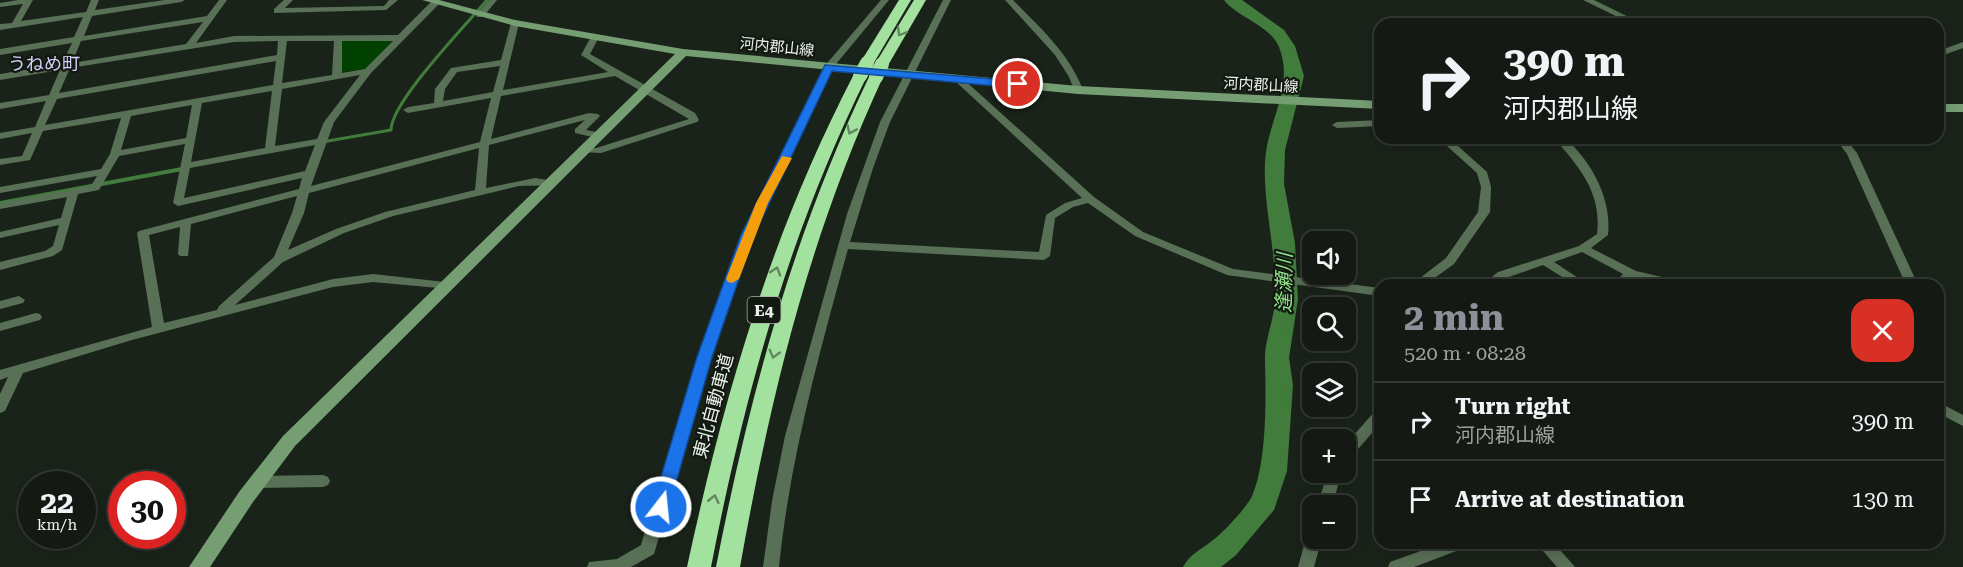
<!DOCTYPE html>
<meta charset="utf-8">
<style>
body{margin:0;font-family:"Roboto Serif","Noto Sans JP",serif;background:#1d231c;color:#f1f3f6;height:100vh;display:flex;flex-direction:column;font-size:22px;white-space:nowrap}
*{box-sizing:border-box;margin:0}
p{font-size:20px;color:#9da1a0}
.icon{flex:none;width:33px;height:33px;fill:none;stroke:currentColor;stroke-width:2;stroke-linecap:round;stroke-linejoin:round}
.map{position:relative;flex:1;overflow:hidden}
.sheet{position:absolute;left:1374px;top:279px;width:570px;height:270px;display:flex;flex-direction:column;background:#141a13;border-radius:18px;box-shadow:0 3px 15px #0003,0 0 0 2px #333833}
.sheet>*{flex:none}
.hud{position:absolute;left:1374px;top:18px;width:570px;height:126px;border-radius:18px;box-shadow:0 3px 15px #0003,0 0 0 2px #333833;background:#141a13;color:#f1f3f6;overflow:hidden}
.controls{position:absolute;left:1302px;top:231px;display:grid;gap:12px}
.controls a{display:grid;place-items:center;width:54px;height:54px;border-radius:12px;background:#141a13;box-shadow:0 3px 15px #0003,0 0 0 2px #333833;font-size:30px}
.speed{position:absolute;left:18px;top:471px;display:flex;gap:12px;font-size:30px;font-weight:700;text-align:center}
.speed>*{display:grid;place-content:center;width:78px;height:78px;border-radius:50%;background:#141a13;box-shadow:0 3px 15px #0003,0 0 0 2px #333833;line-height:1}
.speed small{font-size:15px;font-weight:400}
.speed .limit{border:9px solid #d22;background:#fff;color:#111}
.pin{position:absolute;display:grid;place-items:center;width:51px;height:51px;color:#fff;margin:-26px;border:3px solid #fff;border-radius:50%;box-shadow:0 2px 6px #0007}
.me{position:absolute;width:66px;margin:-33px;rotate:16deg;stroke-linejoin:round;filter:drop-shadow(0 0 4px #0008)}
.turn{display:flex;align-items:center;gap:21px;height:126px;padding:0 30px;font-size:27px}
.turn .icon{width:78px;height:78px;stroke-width:2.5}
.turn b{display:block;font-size:42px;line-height:51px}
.round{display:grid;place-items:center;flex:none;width:63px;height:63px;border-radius:18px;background:#1d231c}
.headline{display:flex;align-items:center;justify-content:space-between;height:102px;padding:0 30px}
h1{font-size:36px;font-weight:700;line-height:45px;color:#8c9099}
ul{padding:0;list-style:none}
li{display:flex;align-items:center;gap:18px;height:78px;padding:0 30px;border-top:2px solid #333833}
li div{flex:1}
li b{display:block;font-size:22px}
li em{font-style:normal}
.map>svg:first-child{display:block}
.green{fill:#004000}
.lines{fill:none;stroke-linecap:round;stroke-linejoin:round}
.stream-far1{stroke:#417c3d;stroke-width:3}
.stream{stroke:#417c3d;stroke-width:4}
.river{fill:#417c3d;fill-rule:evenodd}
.street{fill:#587055;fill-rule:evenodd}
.secondary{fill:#769e73;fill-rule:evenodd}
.highway{fill:#a3e29e;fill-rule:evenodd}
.highway-bridge{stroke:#a3e29e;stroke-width:14}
.oneway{stroke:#61885e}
.route{fill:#1a73e8;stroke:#114b97;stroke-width:1.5}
.slow{fill:#f59e0b}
.labels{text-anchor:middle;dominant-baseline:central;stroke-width:4.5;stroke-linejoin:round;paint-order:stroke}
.far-street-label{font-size:15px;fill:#ebf1ea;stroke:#111910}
.shield{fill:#111910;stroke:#aab0a9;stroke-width:1.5}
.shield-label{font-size:16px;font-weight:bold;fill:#ebf1ea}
.far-quarter-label{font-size:18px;fill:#d7d0fc;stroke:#111910}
.street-label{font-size:18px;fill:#ebf1ea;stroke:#111910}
.water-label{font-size:20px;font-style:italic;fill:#91e18a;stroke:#111910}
</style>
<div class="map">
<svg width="1963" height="567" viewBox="0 0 1963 567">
<rect width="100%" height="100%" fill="#1a2319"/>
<path class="green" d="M389,39l3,2 -25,28 -26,3v-30l5,-2z"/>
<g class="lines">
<path class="stream-far1" d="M322,142l69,-12c0,-28 75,-105 96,-130"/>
<path class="stream" d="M0,203l182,-34"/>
<path class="river" d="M1224,0h18l42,30 11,16 9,30 -19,74 -1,34 11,59 3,56 -9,59 4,27 -6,86 -13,39 -38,45 -15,12h-38c7,-13 19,-18 30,-27 10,-7 34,-33 39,-44 15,-34 14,-98 13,-135 -1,-21 10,-42 10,-63 2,-46 -12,-91 -10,-136 2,-41 30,-74 14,-115 -9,-22 -41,-29 -55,-47z"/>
<g class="street">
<path d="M18,0h15l-12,21 65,-9 5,-12h8l-4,10 70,-10h20l-4,2 -89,14 -8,20 123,-20 12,-16h8l-31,43 38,-7 164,-1 34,-34h6v4l-67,68 -37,49 -23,64 169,-44 11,-44 -83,15 -5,-3 5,-3 26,-4 1,-14 16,-21 50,-8 10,-37 4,-3 4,3 -16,67 105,-18 -27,-17 11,-20 3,-1 4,3 -9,17 105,59 4,7 -2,2 -96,31 -22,-1v-4h17l93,-29 -74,-43 -114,20 -10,43 98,-26 9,1 2,2 -14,14 15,3 1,2 -5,3 -22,-5v-4l10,-9 -96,25 -3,43 49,-10 18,3 1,2c-5,4 -26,2 -35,3l-126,30 -49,17 -61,29 -48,43 98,-26 40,-5 72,8 4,1 2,3 -2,3 -76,-7 -40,5 -201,53 -109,33 -18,38 -5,2v-19l8,-17 -8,3v-10l152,-43 -15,-94 2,-2 160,-42 3,-11 -124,28 -5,-3 12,-59 -66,12 -20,34 -21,4 -16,56 -9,6 -53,14v-8l45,-11 8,-5 6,-21 -59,13v-6l61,-14 6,-21 -67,12v-6l91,-17 6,-10 -97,17v-6l101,-18 9,-15 11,-36 -78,13 -13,29 -30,5v-6l22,-3 10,-23 -32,6v-6l35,-6 11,-26 -46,8v-6l49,-8 11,-25 -60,10v-6l62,-10 10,-21 -72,12v-6l74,-12 9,-20 -83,13v-6l12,-1 11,-19 -23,3v-4zM203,22l-17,22 -114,19 9,-22zM278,41l-1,14 -218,38 11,-25 164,-26zM287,41h47l-2,34 -50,8zM342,41h51l-28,28 -23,4zM276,61l-3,24 -228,40 12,-26zM500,66l-7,26 -50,9 2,-12 12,-17zM360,75l-36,47 -7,17 -42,7 7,-57zM272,91l-7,57 -74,14 11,-59zM192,105l-6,33 -65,12 10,-34zM315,145l-10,26 -121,27 6,-30zM479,148l-4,42 -90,22 -49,17 -48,21 16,-37 5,-20zM297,196l-5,17 -18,44 -55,49 -2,4 -53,13 -15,-88 31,-8 -2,27 2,2h8l3,-32z"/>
<path d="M284,0h9l-8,8 99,-2 5,-6h9l-12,10 -112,3v-4z"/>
<path d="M489,0h8l-14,17h-6l-1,-2z"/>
<path d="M881,0h8l-57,69 -78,166 -43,122 -57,197 -23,13h-44l2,-5 28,-3 24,-14 56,-188 45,-122 81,-167z"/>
<path d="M943,0h8l-61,122 -17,46 -23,74 189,10 7,-37 19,-12 17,-5 -127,-117v-4h6l133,120 49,35 90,37 147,19v8l-153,-21 -92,-39 -47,-33 -15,4 -18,11 -5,38 -6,4 -196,-11c-29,105 -58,209 -69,318h-16l9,-66 13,-65 62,-222 33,-92z"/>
<path d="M1005,0h8c27,28 56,53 70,90l-2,2h-6l-6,-15 -14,-22z"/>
<path d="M1583,0h11l49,24h-11z"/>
<path d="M1963,42v6l-25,9v-6z"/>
<path d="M1380,120v6l-43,2 -5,-3 5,-3z"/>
<path d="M1438,138h11l38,34 4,15 -1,25 -36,52 -29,21h-14l35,-27 32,-46 3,-25 -4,-14z"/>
<path d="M1554,138h11c27,24 47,61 43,97l-17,13 45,23 48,11 2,3h-22l-31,-7 -8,7h-13l11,-11 -41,-22 -28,10 35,23h-14l-32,-20 -37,13 -5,7h-12l4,-9 5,-4 81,-26 18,-12c5,-42 -18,-67 -43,-96z"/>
<path d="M1667,138l23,2 22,-2 -22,8 -22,-6z"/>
<path d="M1835,138h10l12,15 61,132h-12l-59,-131z"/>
<path d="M19,296l6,4 -2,3 -23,6v-8z"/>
<path d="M36,313l4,1 2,3 -2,3 -40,11v-8z"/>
<path d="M1938,402l25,13v11l-25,-13z"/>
<path d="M1380,410v14l-29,33 -5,1v-14l29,-33z"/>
<path d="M1328,472h14l-10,34h-15z"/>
<path d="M323,475l5,2 2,4 -2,4 -5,2 -65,1 -5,-2 -2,-4 2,-4 5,-2z"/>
<path d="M1312,532v6h10l-8,29h-16l8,-29 3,-4z"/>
<path d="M1443,543h26l-2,4 -53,20h-26l2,-5z"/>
<path d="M1536,543h18l21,24h-18z"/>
</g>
<g class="secondary">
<path d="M422,0h17l76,20 168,29 395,37 302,15v8l-302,-15 -392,-38 -391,390 -42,56 -43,65h-21l50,-75 44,-56 392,-382 -160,-28z"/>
<rect x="1938" y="104" width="25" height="8"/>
</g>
<g class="highway">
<path d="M899,0h12l-39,66h-10l-2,-3z"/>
<path d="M914,0h12l-39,67h-10l-2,-3z"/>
<path d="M860,72l7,4c-79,160 -122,317 -156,491h-24c38,-175 84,-332 166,-491z"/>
<path d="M876,73l7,4c-74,160 -112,317 -143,490h-24c34,-173 76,-330 153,-490z"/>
</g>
<g class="highway-bridge">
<path d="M860,76l7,-13"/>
<path d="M876,77l6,-13"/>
</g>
</g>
<defs><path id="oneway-chevron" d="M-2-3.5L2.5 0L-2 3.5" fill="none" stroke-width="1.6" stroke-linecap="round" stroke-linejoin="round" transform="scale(1.5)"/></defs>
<g class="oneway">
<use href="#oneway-chevron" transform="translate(901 32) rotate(120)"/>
<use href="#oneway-chevron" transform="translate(851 130) rotate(114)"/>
<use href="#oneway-chevron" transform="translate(776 271) rotate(-72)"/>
<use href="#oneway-chevron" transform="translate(774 354) rotate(105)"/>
<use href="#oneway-chevron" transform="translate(714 499) rotate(-77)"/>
</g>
<path class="route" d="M825,65l193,16 5,3 -5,4 -186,-17 -78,164 -42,122 -43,150 -2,4h-12l-3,-4 45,-150 44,-122z"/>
<path class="slow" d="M782,156l10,2 -24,45 -29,76 -7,4 -4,-1 -2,-3 30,-76z"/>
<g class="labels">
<g class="far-street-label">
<text transform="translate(777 47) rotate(6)">河内郡山線</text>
<text transform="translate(1261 85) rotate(3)">河内郡山線</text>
</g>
<rect class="shield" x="747.5" y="297" width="33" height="26" rx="4.5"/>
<g class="shield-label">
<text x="764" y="310">E4</text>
</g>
<g class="far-quarter-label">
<text x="44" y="63">うねめ町</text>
</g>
<g class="street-label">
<text transform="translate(713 406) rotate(-75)">東北自動車道</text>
</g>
<g class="water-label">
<text transform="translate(1284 283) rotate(-89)">逢瀬川</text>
</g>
</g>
</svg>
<div class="controls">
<a><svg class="icon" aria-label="sound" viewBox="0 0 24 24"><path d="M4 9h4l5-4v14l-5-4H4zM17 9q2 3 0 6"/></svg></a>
<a><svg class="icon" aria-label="search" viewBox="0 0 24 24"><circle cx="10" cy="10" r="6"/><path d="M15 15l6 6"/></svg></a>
<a><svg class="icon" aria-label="layers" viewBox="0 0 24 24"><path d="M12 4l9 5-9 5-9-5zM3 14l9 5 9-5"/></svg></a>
<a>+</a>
<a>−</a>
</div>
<div class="speed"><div>22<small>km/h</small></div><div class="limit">30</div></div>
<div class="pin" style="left:1018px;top:84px;background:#d93025"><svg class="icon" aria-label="arrive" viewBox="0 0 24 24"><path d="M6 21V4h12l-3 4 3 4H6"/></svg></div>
<svg class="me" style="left:661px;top:507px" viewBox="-20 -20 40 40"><circle r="17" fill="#1a73e8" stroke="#fff" stroke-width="3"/><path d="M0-11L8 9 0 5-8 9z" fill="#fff"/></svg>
<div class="hud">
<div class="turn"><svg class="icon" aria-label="right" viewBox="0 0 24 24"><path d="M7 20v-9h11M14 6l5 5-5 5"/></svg><div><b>390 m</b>河内郡山線</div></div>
</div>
<section class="sheet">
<div class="headline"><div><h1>2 min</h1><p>520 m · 08:28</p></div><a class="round" style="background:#d93025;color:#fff"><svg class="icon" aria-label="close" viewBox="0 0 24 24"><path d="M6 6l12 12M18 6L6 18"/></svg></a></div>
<ul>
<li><svg class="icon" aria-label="right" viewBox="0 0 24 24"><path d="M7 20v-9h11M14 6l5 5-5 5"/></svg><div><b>Turn right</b><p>河内郡山線</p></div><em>390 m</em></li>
<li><svg class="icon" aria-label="arrive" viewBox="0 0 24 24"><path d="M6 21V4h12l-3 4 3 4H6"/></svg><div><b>Arrive at destination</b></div><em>130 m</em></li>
</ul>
</section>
</div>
